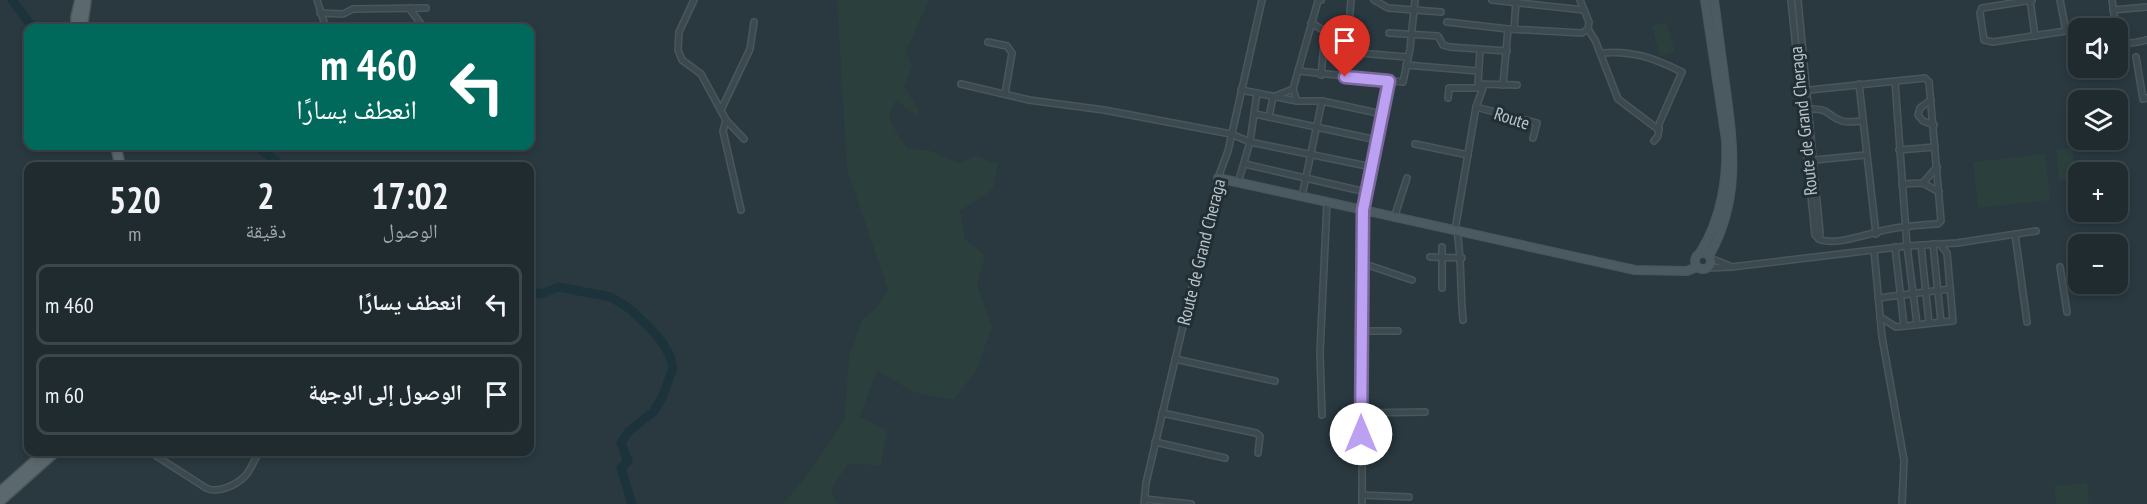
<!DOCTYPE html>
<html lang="ar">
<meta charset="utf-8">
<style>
body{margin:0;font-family:"PT Sans Narrow","Noto Naskh Arabic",sans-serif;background:#273337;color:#f1f3f6;direction:rtl;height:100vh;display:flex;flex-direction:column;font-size:22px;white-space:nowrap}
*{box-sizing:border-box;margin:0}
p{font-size:20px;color:#a1a7aa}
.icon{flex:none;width:33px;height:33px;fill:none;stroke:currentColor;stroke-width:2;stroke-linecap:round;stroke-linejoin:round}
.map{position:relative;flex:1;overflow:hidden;direction:ltr}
.details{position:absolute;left:24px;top:162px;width:510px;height:294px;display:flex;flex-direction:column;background:#1f2b2f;border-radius:12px;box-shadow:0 3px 9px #0003,0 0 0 2px #3c474b;direction:rtl}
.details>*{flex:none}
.banner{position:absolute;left:24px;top:24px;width:510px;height:126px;border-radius:12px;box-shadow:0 3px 9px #0003,0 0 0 2px #3c474b;direction:rtl;background:#00695c;color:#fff;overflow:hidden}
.fabs{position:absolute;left:2068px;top:18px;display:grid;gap:12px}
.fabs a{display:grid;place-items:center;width:60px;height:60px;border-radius:12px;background:#1f2b2f;box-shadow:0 3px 9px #0003,0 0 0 2px #3c474b;font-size:30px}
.pin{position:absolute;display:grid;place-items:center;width:51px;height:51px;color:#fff;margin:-62px -26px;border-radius:50% 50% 50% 0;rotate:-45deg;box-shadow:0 0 6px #0007}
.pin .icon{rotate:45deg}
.me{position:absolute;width:66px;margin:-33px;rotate:0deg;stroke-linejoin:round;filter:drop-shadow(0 0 4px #0008)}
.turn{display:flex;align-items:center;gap:21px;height:126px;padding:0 18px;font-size:27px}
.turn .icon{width:78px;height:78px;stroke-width:2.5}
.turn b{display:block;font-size:42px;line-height:51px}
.eta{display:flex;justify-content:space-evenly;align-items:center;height:102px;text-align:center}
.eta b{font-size:36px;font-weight:700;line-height:42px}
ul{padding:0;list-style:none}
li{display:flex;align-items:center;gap:18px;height:81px;margin:0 12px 9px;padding:0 6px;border:3px solid #3c474b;border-radius:12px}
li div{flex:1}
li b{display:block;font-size:22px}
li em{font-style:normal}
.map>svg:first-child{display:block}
.green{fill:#2b403c}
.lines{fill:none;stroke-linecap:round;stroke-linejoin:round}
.river{stroke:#1c333c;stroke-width:9}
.street-casing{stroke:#49565b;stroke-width:8}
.secondary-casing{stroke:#49565b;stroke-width:10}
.primary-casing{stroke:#49565b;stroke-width:12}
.street{stroke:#3c4a4f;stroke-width:5}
.secondary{stroke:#4b5a61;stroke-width:8}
.primary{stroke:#5b696f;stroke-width:9}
.route-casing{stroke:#7a689d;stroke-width:15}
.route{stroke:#bca0f2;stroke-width:10}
.labels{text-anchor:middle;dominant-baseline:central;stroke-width:6;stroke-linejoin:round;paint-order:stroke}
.street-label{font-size:18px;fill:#b9c4c9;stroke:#212f34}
</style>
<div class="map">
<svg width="2147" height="504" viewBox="0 0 2147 504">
<rect width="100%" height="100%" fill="#29393f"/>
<g class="green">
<path d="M837,0h92l-23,51 6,15 -8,21 15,23 -2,7 -21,-17 -7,15 8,19 11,15 20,1 31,13 17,-7 22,8 -5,25 -33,22 5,28 20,17 -8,29 15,42 -16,44 -23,29 -40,-8 -36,-22 -17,47 27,13 -6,35 -33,-1 -17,26 6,14h-54l28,-34 33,-50 5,-63 13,-37 15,-13 11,-17 -41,-121z"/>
<path d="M1666,22l9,30 -15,4 -8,-30z"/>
<path d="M2072,148l3,30 -16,2 -3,-31z"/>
<path d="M2045,154l5,46 -72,8 -5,-46z"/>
<path d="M2087,483l2,21h-33l-2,-18z"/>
</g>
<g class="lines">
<g class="river">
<path d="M12,0l21,28"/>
<path d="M257,146l25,20"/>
<path d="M530,292l12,2 16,-7 53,10 19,12 20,19 12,14 8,14 3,12 -11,30 -9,14 -25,20 -7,11 7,18 -7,7 11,36"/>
</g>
<g class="street-casing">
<g id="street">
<path d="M317,0l9,28"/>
<path d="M694,0l-15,32 -1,18 4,10 19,14 25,46 18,19"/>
<path d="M1374,0l14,8 53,4"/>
<path d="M1492,0l92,10"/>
<path d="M1791,0l24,235 4,4"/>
<path d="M1798,0l22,233 -1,6"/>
<path d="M2030,0l5,36"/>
<path d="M2032,0l-50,8 -2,5 4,27 9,2 86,-13"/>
<path d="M2060,0l6,31"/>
<path d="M2112,0l4,28"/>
<path d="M409,8l15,20"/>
<path d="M2113,10l34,-3"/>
<path d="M320,13l23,1 10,-5 73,-1"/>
<path d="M1447,22l61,7 74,4 6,-4 1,-7 -9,-22"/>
<path d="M1311,23l12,7 2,5 -4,40"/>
<path d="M2085,28l30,-3"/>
<path d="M1514,29l2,-27"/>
<path d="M1588,29l7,11 23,59 41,31"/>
<path d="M1389,33l49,3 5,9 7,2 57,4"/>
<path d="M2118,38c7,8 19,4 29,2"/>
<path d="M988,42l19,4 5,7 -7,41"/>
<path d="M1480,50l-2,34 39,1"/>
<path d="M1347,52l60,5"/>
<path d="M1601,53c31,-3 53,5 81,19l-23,52 -1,12 -4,5"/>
<path d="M2136,57l7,42 4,-1"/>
<path d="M1406,65l72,6"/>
<path d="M1298,71l105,11 7,-33 5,-49"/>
<path d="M1345,77l6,-77"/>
<path d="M1895,81l12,165 10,78"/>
<path d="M961,84l68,16 75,10 127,24 19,8 122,25"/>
<path d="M1859,84l17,150"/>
<path d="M1503,85l5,-56"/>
<path d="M1293,89l4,12h25l60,13"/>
<path d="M1241,90l56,11"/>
<path d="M1800,91l125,-13 4,4 12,139 -3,3c-16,1 -33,2 -48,5 -18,3 -55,18 -71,10"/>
<path d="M1448,98l1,-10h34l-7,19 -21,123"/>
<path d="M1931,100l-11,8 -2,7 5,6 11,4"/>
<path d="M1476,107l61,16 -4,15"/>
<path d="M1809,109c22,-1 17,7 33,12 7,2 14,0 21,0"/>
<path d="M721,110l29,-61 4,-27"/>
<path d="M1255,114l122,26"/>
<path d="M1269,117l4,-20 20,-8 25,-88 3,-1"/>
<path d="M726,120l-3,11 18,79"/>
<path d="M1415,144l53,11"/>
<path d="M1899,150l36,-3"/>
<path d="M1814,160l52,-5"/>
<path d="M1245,164l121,28"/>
<path d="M1238,183l12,-41 7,-49"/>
<path d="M1923,183l14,-16"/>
<path d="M1902,184l21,-1 16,9"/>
<path d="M1302,196l20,-95"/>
<path d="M1394,218l13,-40"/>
<path d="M1457,231c5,30 3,59 6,89"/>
<path d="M2015,234l12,88"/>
<path d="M1933,244l8,78"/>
<path d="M1921,245l8,78"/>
<path d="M1895,247l9,79"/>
<path d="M1874,250l8,87 22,123 -2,44"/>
<path d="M1430,257l32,1"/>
<path d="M1710,258l20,8"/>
<path d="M1362,263l50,17"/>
<path d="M2060,267l7,45"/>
<path d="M1708,268l23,-1 176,-21 50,-3 79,-12"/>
<path d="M1442,288v-41"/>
<path d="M1878,298l72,-9"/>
<path d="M1880,317l16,10 57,-6 -6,-68 -7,-9"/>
<path d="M1362,331h36"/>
<path d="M1175,359l100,22"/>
<path d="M1162,413l94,20 4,3 -2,17"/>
<path d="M1361,413l64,-1"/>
<path d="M1322,415l-2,-62 7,-151"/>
<path d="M1155,442l70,16"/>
<path d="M150,452l56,36c12,6 31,-3 40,-13 4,-5 7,-12 10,-17"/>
<path d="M1362,495l47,2"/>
<path d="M1145,499l46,5"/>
<path d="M1144,504l2,-21 72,-305 10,-27 34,-151"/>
<path d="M1362,504l1,-294 26,-129"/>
</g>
</g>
<g class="secondary-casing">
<g id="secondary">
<path d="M1218,178l417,92 52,1 10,-4"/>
<circle cx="1703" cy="261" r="8"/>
<path d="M1700,253c21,-33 28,-75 26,-113l-21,-140"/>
<path d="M1709,256c31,-55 25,-107 17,-165 -4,-30 -8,-61 -12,-91"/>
</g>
</g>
<g class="primary-casing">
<g id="primary">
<path d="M76,28v-11l4,-17"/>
<path d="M82,28l4,-27"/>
<path d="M116,146l4,20"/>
<path d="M0,492l45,-40"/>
<path d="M0,501l55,-49"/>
</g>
</g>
<use href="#street" class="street"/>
<use href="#secondary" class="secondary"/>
<use href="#primary" class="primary"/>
</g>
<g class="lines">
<g class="route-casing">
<path id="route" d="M1345,77l44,4 -26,129 -2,224"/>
</g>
<use href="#route" class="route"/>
</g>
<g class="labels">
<g class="street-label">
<text transform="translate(1512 118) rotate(18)">Route</text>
<text transform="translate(1803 121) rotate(-96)">Route de Grand Cheraga</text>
<text transform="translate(1201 252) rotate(-76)">Route de Grand Cheraga</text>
</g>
</g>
</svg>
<div class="fabs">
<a><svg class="icon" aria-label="sound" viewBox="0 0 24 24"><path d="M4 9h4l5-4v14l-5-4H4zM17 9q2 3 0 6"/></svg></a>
<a><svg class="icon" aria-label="layers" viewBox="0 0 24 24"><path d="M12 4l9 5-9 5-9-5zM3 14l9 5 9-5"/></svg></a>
<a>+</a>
<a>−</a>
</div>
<div class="pin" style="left:1345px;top:77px;background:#d93025"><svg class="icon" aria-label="arrive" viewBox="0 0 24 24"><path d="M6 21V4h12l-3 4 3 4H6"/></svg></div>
<svg class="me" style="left:1361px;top:434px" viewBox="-20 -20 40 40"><circle r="19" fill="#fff"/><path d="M0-13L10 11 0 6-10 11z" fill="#bca0f2"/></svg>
<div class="banner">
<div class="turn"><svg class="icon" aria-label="left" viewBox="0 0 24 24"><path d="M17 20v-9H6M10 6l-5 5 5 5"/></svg><div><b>460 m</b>انعطف يسارًا</div></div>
</div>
<section class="details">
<div class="eta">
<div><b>17:02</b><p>الوصول</p></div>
<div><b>2</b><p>دقيقة</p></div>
<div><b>520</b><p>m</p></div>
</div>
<ul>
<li><svg class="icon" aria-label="left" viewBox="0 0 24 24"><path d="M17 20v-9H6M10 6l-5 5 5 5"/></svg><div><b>انعطف يسارًا</b></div><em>460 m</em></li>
<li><svg class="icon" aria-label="arrive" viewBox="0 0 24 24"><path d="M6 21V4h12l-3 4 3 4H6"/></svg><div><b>الوصول إلى الوجهة</b></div><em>60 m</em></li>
</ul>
</section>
</div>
